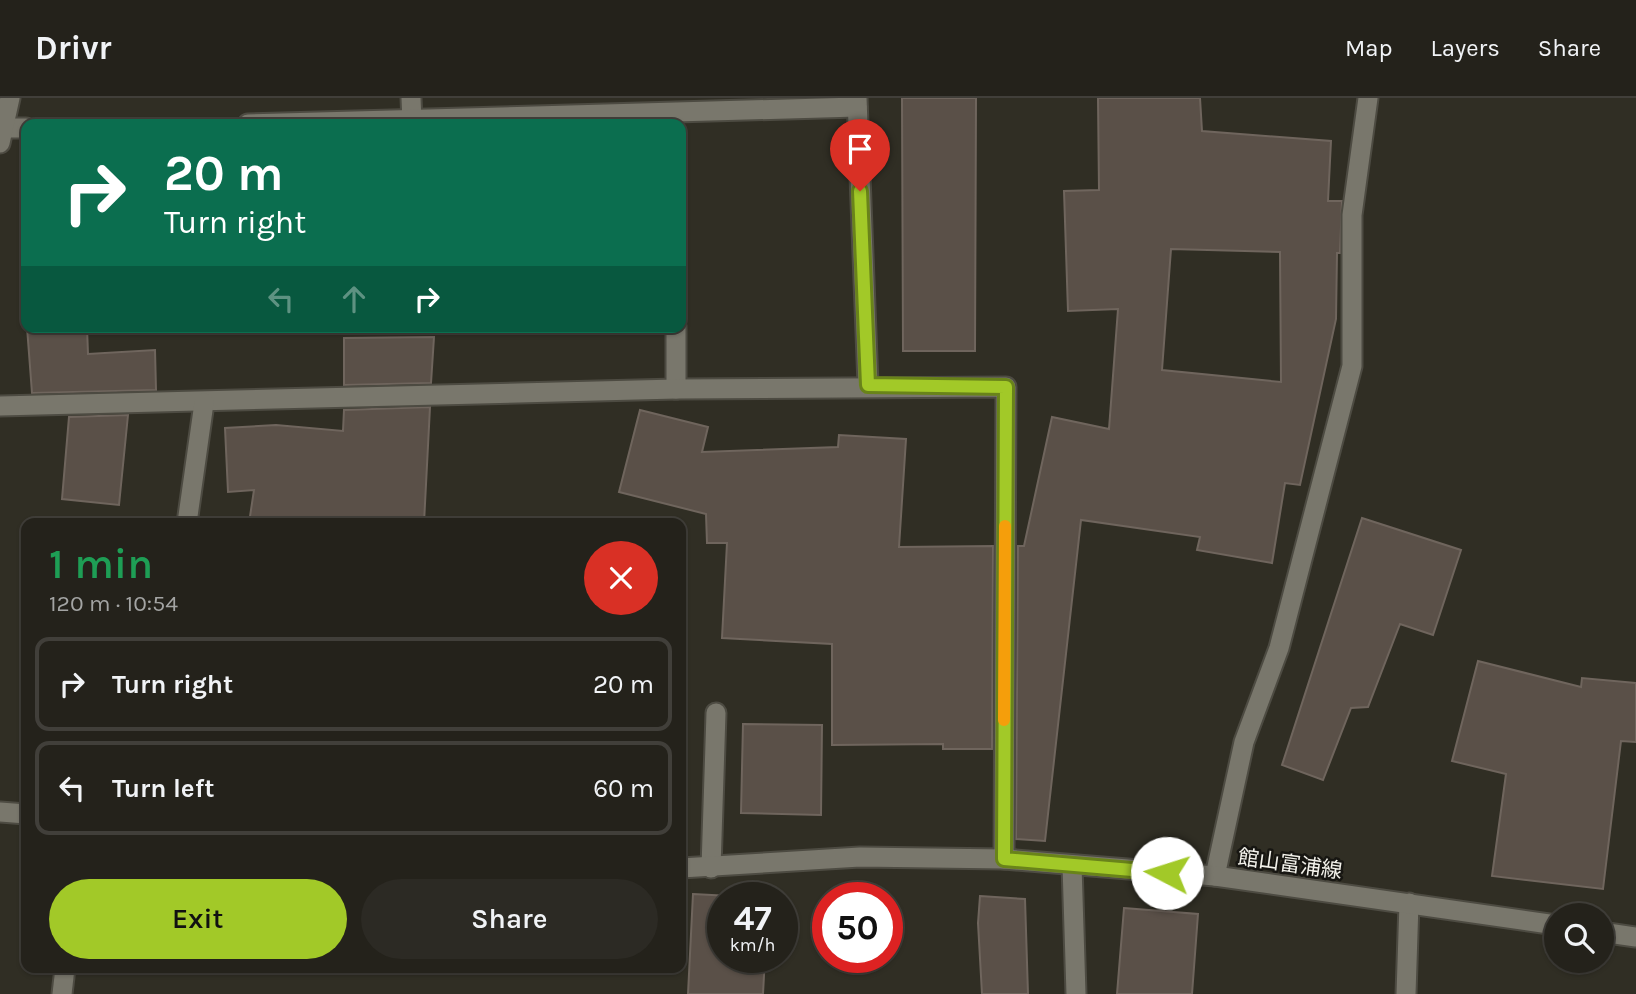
<!DOCTYPE html>
<meta charset="utf-8">
<style>
body{margin:0;font-family:Karla,"Noto Sans JP",sans-serif;background:#2c2a24;color:#f1f3f6;height:100vh;display:flex;flex-direction:column;font-size:26px;white-space:nowrap}
*{box-sizing:border-box;margin:0}
p{font-size:23px;color:#a3a4a3}
.icon{flex:none;width:38px;height:38px;fill:none;stroke:currentColor;stroke-width:2;stroke-linecap:round;stroke-linejoin:round}
.map{position:relative;flex:1;overflow:hidden}
.drawer{position:absolute;left:21px;top:420px;width:665px;height:455px;display:flex;flex-direction:column;background:#24221b;border-radius:14px;box-shadow:0 2px 5px #0004,0 0 0 2px #413f3a}
.drawer>*{flex:none}
.top-card{position:absolute;left:21px;top:21px;width:665px;height:214px;border-radius:14px;box-shadow:0 2px 5px #0004,0 0 0 2px #413f3a;background:#0b6e4f;color:#fff;overflow:hidden}
.fabs{position:absolute;left:1544px;top:805px;display:grid;gap:14px}
.fabs a{display:grid;place-items:center;width:70px;height:70px;border-radius:50%;background:#24221b;box-shadow:0 2px 5px #0004,0 0 0 2px #413f3a;font-size:35px}
.speed{position:absolute;left:707px;top:784px;display:flex;gap:14px;font-size:35px;font-weight:700;text-align:center}
.speed>*{display:grid;place-content:center;width:91px;height:91px;border-radius:50%;background:#24221b;box-shadow:0 2px 5px #0004,0 0 0 2px #413f3a;line-height:1}
.speed small{font-size:18px;font-weight:400}
.speed .limit{border:10px solid #d22;background:#fff;color:#111}
.pin{position:absolute;display:grid;place-items:center;width:60px;height:60px;color:#fff;margin:-72px -30px;border-radius:50% 50% 50% 0;rotate:-45deg;box-shadow:0 0 7px #0007}
.pin .icon{rotate:45deg}
.me{position:absolute;width:77px;margin:-38px;rotate:275deg;stroke-linejoin:round;filter:drop-shadow(0 0 5px #0008)}
.turn{display:flex;align-items:center;gap:24px;height:147px;padding:0 28px;font-size:32px}
.turn .icon{width:91px;height:91px;stroke-width:2.5}
.turn b{display:block;font-size:49px;line-height:60px}
.lanes{display:flex;align-items:center;height:66px;padding:0 28px;background:#0003;justify-content:center;gap:35px;direction:ltr}
.lanes .off{opacity:.35}
.round{display:grid;place-items:center;flex:none;width:74px;height:74px;border-radius:37px;background:#2c2a24}
.summary{display:flex;align-items:center;justify-content:space-between;height:119px;padding:0 28px}
h1{font-size:42px;font-weight:600;line-height:52px;color:#1e9e55}
.button{display:flex;gap:14px;margin-top:auto;padding:14px 28px}
.button a{flex:1;height:80px;border-radius:42px;background:#a2c928;color:#111;font-size:28px;font-weight:600;line-height:80px;text-align:center}
.button a+a{background:#2c2a24;color:#f1f3f6}
ul{padding:0;list-style:none}
li{display:flex;align-items:center;gap:21px;height:94px;margin:0 14px 10px;padding:0 14px;border:4px solid #413f3a;border-radius:14px}
li div{flex:1}
li b{display:block;font-size:26px}
li em{font-style:normal}
header{display:flex;align-items:center;gap:42px;box-sizing:border-box;height:98px;padding:0 35px;background:#24221b;border-bottom:2px solid #413f3a}
header strong{font-size:33px}
nav{display:flex;gap:38px;margin-inline-start:auto;font-size:24px}
.map>svg:first-child{display:block}
.building{fill:#5a5048;stroke:#6f655d;stroke-width:2;fill-rule:evenodd}
.lines{fill:none;stroke-linecap:round;stroke-linejoin:round}
.minor-casing{stroke:#4d4b42;stroke-width:23}
.secondary-casing{stroke:#4d4b42;stroke-width:23}
.minor{stroke:#79776c;stroke-width:19}
.secondary{stroke:#79776c;stroke-width:19}
.route-casing{stroke:#69831a;stroke-width:18}
.route{stroke:#a2c928;stroke-width:12}
.slow{stroke:#f59e0b;stroke-width:12}
.labels{text-anchor:middle;dominant-baseline:central;stroke-width:5;stroke-linejoin:round;paint-order:stroke}
.street-label{font-size:21px;fill:#f3f2eb;stroke:#171612}
</style>
<header>
<strong>Drivr</strong>
<nav><a>Map</a><a>Layers</a><a>Share</a></nav>
</header>
<div class="map">
<svg width="1636" height="896" viewBox="0 0 1636 896">
<rect width="100%" height="100%" fill="#302e24"/>
<g class="building">
<path d="M902,0h74l-1,253h-72z"/>
<path d="M1098,0h102l2,33 129,10 -3,60h14l-2,52h-3l-1,66 -36,166 -15,-2 -13,80 -75,-13 3,-13 -119,-17 -36,321 -29,-2 2,-293h6l28,-129 57,12 9,-120 -50,2 -4,-120 35,-1zM1171,151l109,3 1,130 -119,-12z"/>
<path d="M27,229h60l1,27 67,-4 1,40 -124,3z"/>
<path d="M434,239l-3,46 -87,2v-47z"/>
<path d="M430,309l-6,116h-175l5,-33 -26,2 -3,-64 51,-3 67,6 1,-21z"/>
<path d="M640,312l68,17 -6,25 136,-5 1,-12 67,4 -7,108 94,-1 -1,203h-49v-5l-111,1v-101l-110,-6 5,-95h-20l-1,-29 -87,-22z"/>
<path d="M128,317l-9,90 -57,-6 7,-82z"/>
<path d="M1362,420l99,32 -28,85 -33,-11 -32,83 -17,1 -28,72 -41,-15z"/>
<path d="M1478,563l103,26 1,-9 54,5v59l-15,-1 -18,148 -111,-13 14,-102 -54,-13z"/>
<path d="M743,626l79,1 -1,90 -80,-2z"/>
<path d="M693,796l75,4h-45v59h42l-2,37h-75z"/>
<path d="M980,798l45,3 3,95h-46l-4,-71z"/>
<path d="M1124,810l74,6 -6,80h-75z"/>
</g>
<g class="lines">
<g class="minor-casing">
<g id="minor">
<path d="M411,0l1,24"/>
<path d="M857,0l11,287"/>
<path d="M248,26l609,-17"/>
<path d="M3,30h23"/>
<path d="M0,45l10,-45"/>
<path d="M676,229v62"/>
<path d="M0,308l676,-17 330,-2 -2,472"/>
<path d="M187,425l17,-120"/>
<path d="M1072,767l4,129"/>
<path d="M711,770l5,-155"/>
<path d="M1215,778l29,-134 35,-94 73,-282v-151l16,-117"/>
<path d="M62,896l3,-26"/>
<path d="M1406,896l3,-91"/>
</g>
</g>
<g class="secondary-casing">
<g id="secondary">
<path d="M0,714l26,2"/>
<path d="M681,770l179,-11 144,2 211,17 341,49"/>
<path d="M1601,834l35,5"/>
</g>
</g>
<use href="#minor" class="minor"/>
<use href="#secondary" class="secondary"/>
</g>
<g class="lines">
<g class="route-casing">
<path id="route" d="M860,93l8,194 138,2 -2,472 163,14"/>
</g>
<use href="#route" class="route"/>
<path class="slow" d="M1004,622l1,-194"/>
</g>
<g class="labels">
<g class="street-label">
<text transform="translate(1290 766) rotate(8)">館山富浦線</text>
</g>
</g>
</svg>
<div class="fabs">
<a><svg class="icon" aria-label="search" viewBox="0 0 24 24"><circle cx="10" cy="10" r="6"/><path d="M15 15l6 6"/></svg></a>
</div>
<div class="speed"><div>47<small>km/h</small></div><div class="limit">50</div></div>
<div class="pin" style="left:860px;top:93px;background:#d93025"><svg class="icon" aria-label="arrive" viewBox="0 0 24 24"><path d="M6 21V4h12l-3 4 3 4H6"/></svg></div>
<svg class="me" style="left:1167px;top:775px" viewBox="-20 -20 40 40"><circle r="19" fill="#fff"/><path d="M0-13L10 11 0 6-10 11z" fill="#a2c928"/></svg>
<div class="top-card">
<div class="turn"><svg class="icon" aria-label="right" viewBox="0 0 24 24"><path d="M7 20v-9h11M14 6l5 5-5 5"/></svg><div><b>20 m</b>Turn right</div></div>
<div class="lanes"><svg class="icon off" aria-label="left" viewBox="0 0 24 24"><path d="M17 20v-9H6M10 6l-5 5 5 5"/></svg><svg class="icon off" aria-label="ahead" viewBox="0 0 24 24"><path d="M12 20V5M6 11l6-6 6 6"/></svg><svg class="icon" aria-label="right" viewBox="0 0 24 24"><path d="M7 20v-9h11M14 6l5 5-5 5"/></svg></div>
</div>
<section class="drawer">
<div class="summary"><div><h1>1 min</h1><p>120 m · 10:54</p></div><a class="round" style="background:#d93025;color:#fff"><svg class="icon" aria-label="close" viewBox="0 0 24 24"><path d="M6 6l12 12M18 6L6 18"/></svg></a></div>
<ul>
<li><svg class="icon" aria-label="right" viewBox="0 0 24 24"><path d="M7 20v-9h11M14 6l5 5-5 5"/></svg><div><b>Turn right</b></div><em>20 m</em></li>
<li><svg class="icon" aria-label="left" viewBox="0 0 24 24"><path d="M17 20v-9H6M10 6l-5 5 5 5"/></svg><div><b>Turn left</b></div><em>60 m</em></li>
</ul>
<div class="button"><a>Exit</a><a>Share</a></div>
</section>
</div>
